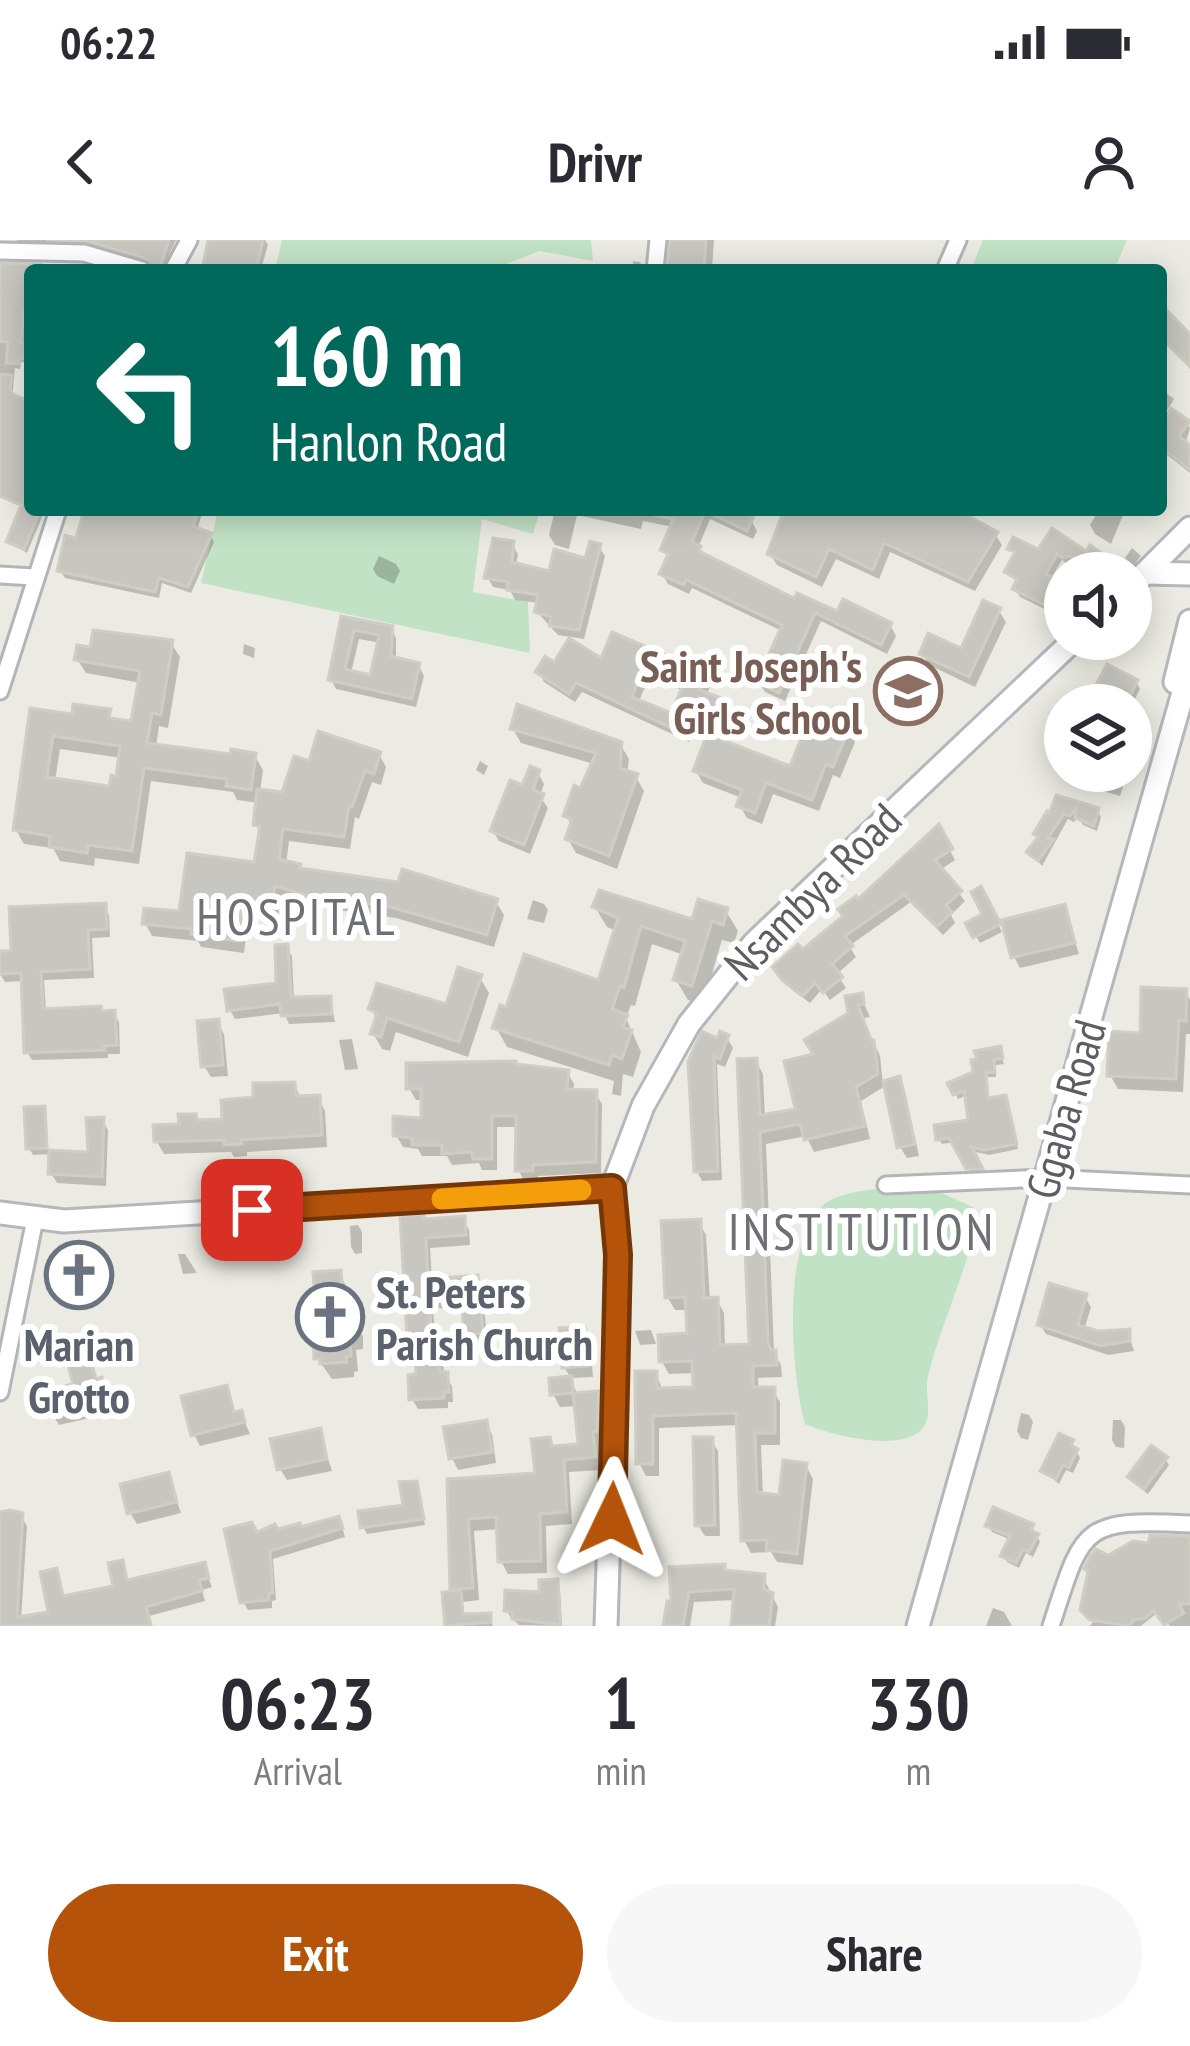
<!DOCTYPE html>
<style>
body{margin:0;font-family:"PT Sans Narrow",sans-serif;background:#f7f7f7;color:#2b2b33;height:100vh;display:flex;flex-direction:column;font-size:45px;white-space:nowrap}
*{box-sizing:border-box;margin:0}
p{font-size:39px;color:#7c7c81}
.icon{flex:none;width:66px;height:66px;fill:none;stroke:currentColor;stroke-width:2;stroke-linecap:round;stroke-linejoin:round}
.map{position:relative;height:1386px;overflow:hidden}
.details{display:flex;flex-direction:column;background:#fff;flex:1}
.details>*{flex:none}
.guide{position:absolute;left:24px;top:24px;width:1143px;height:252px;border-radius:12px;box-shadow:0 6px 30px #0003;background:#00695c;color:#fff;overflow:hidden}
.buttons{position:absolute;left:1044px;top:312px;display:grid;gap:24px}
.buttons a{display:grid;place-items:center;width:108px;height:108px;border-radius:50%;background:#fff;box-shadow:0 6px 30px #0003;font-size:60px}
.pin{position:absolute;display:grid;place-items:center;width:102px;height:102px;color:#fff;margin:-51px;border-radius:24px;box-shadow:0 6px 18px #0006}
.me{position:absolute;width:132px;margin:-66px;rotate:2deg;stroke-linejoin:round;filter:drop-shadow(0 0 9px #0008)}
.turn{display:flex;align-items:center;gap:42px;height:252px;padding:0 48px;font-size:54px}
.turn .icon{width:156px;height:156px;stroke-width:2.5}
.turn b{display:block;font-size:84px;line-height:102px}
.eta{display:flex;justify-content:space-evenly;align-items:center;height:204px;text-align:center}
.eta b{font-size:72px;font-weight:600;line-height:84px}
.cta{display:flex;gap:24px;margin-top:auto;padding:24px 48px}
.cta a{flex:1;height:138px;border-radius:72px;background:#b45309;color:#fff;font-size:48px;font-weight:600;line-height:138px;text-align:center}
.cta a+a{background:#f7f7f7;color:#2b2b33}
.status{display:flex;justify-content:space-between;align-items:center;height:84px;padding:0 60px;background:#fff;direction:ltr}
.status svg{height:33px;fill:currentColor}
header{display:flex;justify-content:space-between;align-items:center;height:156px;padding:0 48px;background:#fff;font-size:54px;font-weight:600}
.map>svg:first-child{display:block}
.green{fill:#c2e2c5}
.shadow{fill:#0003;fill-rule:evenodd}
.building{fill:#c8c6c0;stroke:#d0cdc2;stroke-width:3;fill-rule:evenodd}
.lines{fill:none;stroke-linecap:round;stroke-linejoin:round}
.street-casing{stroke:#b4b5b9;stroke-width:21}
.secondary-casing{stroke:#b5b7bc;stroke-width:27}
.street{stroke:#fff;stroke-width:15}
.secondary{stroke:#fff;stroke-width:21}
.route-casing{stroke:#753606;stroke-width:30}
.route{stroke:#b45309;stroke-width:21}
.slow{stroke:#f59e0b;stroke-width:21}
.labels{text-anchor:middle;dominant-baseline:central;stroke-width:12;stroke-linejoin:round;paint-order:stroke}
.education-label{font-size:45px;font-weight:bold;fill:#785e54;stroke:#fff;text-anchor:end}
.street-label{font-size:45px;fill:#5c5e62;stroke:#fff}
.worship-label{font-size:45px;font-weight:bold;fill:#5b616d;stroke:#fff;text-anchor:start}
.quarter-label{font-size:51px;letter-spacing:3px;fill:#6d7074;stroke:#fff}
</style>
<div class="status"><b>06:22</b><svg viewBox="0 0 49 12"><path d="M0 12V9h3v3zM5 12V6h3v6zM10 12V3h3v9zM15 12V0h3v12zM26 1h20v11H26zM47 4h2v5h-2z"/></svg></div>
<header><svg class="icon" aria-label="back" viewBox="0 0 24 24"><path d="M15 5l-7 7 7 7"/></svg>Drivr<svg class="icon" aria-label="person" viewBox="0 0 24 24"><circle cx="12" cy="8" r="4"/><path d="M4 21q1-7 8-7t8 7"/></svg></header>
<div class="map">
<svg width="1190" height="1386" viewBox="0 0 1190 1386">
<rect width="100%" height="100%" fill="#ecebe3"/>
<g class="green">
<path d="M282,0h309l2,21 -53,-10 -50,19h-215z"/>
<path d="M983,0h144l-13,30h-143z"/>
<path d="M218,270h322l-7,24 -51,-15 -9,73 55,10 2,51 -329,-70z"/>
<path d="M923,945l50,22 3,18c-12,52 -35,100 -48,151 -4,19 6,40 -6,53 -21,24 -92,6 -117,-5 -14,-51 -24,-180 18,-219 19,-17 74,-17 100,-20z"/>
</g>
<g class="shadow">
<path d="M15,0h161l-14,30 -70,-24 -59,-1z"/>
<path d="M209,0h56l3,5 -7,24 -56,1z"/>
<path d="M671,0h43l-2,30h-43z"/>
<path d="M633,21l7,1 4,8h-11z"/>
<path d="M0,26l50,4h-20v93l-9,-1 -1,7 -5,-1 -3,30 18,6v106h15l-18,43 -18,-11 17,-42 -26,-8z"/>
<path d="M1161,149l13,10 -6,10 19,14 3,5 -5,17 5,4v24l-29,-23v-18l11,-20 -11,-7z"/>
<path d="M90,270h113l-6,21 13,4 4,7 -23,51 -29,-10 -3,15 -94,-20 -5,-8z"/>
<path d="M555,270h179l17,10 6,11 -4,8 -43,-20 -12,29 6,9 92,45 94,23 6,11 -9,18 -66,-33 -36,80 -20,-9 -6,-10 23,-51 -90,-43 -3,6 -21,-10 -6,-10 7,-15 -6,-9 10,-23 -30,-6 -2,8 -64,-14 -8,34 -14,-4 -6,-10z"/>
<path d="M788,270h164l43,24 7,11 -27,46 -85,-39 -11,27 -43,-20 -14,28 -45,-22 -7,-11z"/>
<path d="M1099,270h26l-14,34 -16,-10 -5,-9z"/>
<path d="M512,304l6,10 -2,12 35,8 36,-13 12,-14 6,9 -21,83 -26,-4 -21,-23 2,-9 -24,-3 -5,-10 -17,-3 -5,-9z"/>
<path d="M1011,308l75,7 5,-6 32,24h-32l-16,-11 -6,3 -7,-5 -12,20 15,17 -8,18 -37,-18 -5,-8 3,-6 -10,-11 8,-15z"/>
<path d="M1132,308l9,8 -8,10 -8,-8z"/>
<path d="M379,316l17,8 4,7 -6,13 -17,-8 -4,-7z"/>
<path d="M999,371l7,11 -31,65 -46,-22 -7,-12 40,-1z"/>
<path d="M343,380l48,8 5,10v22l23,6 5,10 -8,31 -80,-18 -5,-10zM359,399l22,4 -8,35 -22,-5z"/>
<path d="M171,403l9,14 -12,71 -9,-2 -3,21 77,11 22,-2 8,14 -3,22 24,4 27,-31 68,-11 7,13 -5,18 -9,-3 -13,37 -4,-2 -5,32 -61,-8 -3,23 16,8 194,30 8,13 -10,32 -98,-29 -81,-11 -34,-10 -3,20 -29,-4 -5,40 -43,-6 -3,-6 -46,-5 -7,-13 36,-9 76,-49 4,-31 -5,-9 3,-22 -22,-3 -4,-8 -82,-11 -12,83 -44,-6 -1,8 -34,-5 -7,-13 -29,-4 -8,-14 17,-119 42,6 34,-5 5,10 20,3 7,-42 -55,-10 -9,-14zM60,509l62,9 -3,21 -7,10 -57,-8z"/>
<path d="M244,404l11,4 -1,10 -11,-4z"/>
<path d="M603,423l102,12 6,10 -5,11 21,8 5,10 -9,23 -27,-11 -7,16 -107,-50 -7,10 -31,-20 -5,-10 15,-6zM650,436l34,15 -12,26 -34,-14z"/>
<path d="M1136,442l4,7 -8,16 -28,-15 -4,-7z"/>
<path d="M513,489l107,15 9,15 -2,15 9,3 8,14 -27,78 -41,-16 -8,-14 4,-13 -6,-11 28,-51 -73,-21z"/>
<path d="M848,490l7,12 -15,36 -7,-3 -14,36 -46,-17 -11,30 -15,-6 -7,-12 2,-8 -39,-15 -7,-12 96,-1z"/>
<path d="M480,521l8,5 -4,9 -8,-5z"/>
<path d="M538,533l6,11 -4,12 8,12 -18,46 -31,-13 -6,-10z"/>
<path d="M1101,535l18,5 4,7 -3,9 -17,-5 -4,-7z"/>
<path d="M1058,558l39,12 4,7 -4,14 -14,-6 -5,-8 -4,5 -6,-3 -26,47 -12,-14z"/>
<path d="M938,588l17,32 -15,10 25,31 -14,14 4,8 -12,12 -32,-33 -62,44 7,11 -19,17 9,14 -16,12 -8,-11 -12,14 -18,-13 -10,-13 21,-24z"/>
<path d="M980,650l22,42 -22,11 -11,-19 17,-9z"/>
<path d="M533,660l11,4 4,6 -4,13 -17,-4z"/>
<path d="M104,666l5,9 1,22 -18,1 2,40 -50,2 2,32 67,1 6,9 1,32h-12v4l-76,2 -5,-8 -3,-71 -19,1 -5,-8v-20l14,-1z"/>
<path d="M595,667l99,15 32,-11 12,20 -4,12 -12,-3 -19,64 -15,-4 -12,-20 8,-25 -32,-11 -17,62 -4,-1 -5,13 15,34 -8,25 -10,-3 -2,22 -9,-2 2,-13 -107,-34 -11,-20 104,-43 17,-53 -10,-4z"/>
<path d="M1064,668l15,46 -59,14 -6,-11z"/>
<path d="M286,708l6,8 2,44 36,-1 5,23 -46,2 -5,-11 -49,6 -5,-9 49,-24z"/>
<path d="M480,738l9,15 -21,64 -72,-25 -6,19 -8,-2 -9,-16 5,-12 -7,-12 77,-1z"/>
<path d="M1186,752l4,8v34h-4l-3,58 -65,-3 -8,-14z"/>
<path d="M861,757l9,20 -7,1 17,38 3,28 15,-4 7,11 14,65 -12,2 -7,-11 -13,-62 -26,16 9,38 -56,13 -8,-16 -40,8 8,208 7,13 1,12 -24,1 1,12h14l7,12v43h-19l2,51 19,2 24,-32 7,13 -10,86 -26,-3 -6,-10 -20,1 -7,-13 -4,-115 -81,3v48h-13l-7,-13 17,-89 7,17 33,-1 -1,-17 -26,1 -7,-12 28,-26 -1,-26h-14l-7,-12 31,-76 7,13 4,66 7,-1 7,13 1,34h27l4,-286 7,13 2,44 33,-7 19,-55z"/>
<path d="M217,782l7,12 4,42 -17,1 -7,-11z"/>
<path d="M727,798l6,10 -8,19 -8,-3 5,116 -20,1 -5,-10 -6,-110z"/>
<path d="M352,799l6,30 -13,1 -6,-30z"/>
<path d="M999,809l5,15 -8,1v12h-9l2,24 16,-3 13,51 -29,6 -18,-4 12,23h-11l-17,-32 -13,2 -3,-5 33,-16 -4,-28 -10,4 -7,-15 25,-10z"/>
<path d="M567,832l7,12 -1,8 22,1 7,11 -1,69 -63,3v6h-13l-7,-12 1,-43h-22v43h-15l-3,-7 -27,2 -5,-9h-25l-4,-7 -15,-2 -7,-12 28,-14v-21h-8l-7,-12z"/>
<path d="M294,845l8,14 16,-1 7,13 2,36 -80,5v4l-13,1 -3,-5 -67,2 -7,-12 41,-19 27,-1z"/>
<path d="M43,869l6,44 42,2 11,-35 6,10 -2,56 -49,-3 -6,-10 1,-19 -19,1 -4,-7z"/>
<path d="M463,979l6,11 1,15 -40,3 2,33 45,-3 6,10 4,55 -14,1 -6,-10 -2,-28 -32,3 2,22 7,10 2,34 8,11 1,16h-5v6l-30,1 -6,-10 7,-22 -3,-29 -6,-11 15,-115z"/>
<path d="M358,985l4,7v21l-7,1 -4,-7 -1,-21z"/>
<path d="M250,1003l5,14 -33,2 -4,-7v-8z"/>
<path d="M178,1014h7l12,19 -14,1z"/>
<path d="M91,1029l7,28 -18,3 -7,-28z"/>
<path d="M339,1034l9,15 3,31 12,16v13l-7,1 2,21 -4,1v5l-22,2 -15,-21 2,-35z"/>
<path d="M1085,1057l6,10 -7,23 13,4 31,-2 6,19 -26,4 -62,-21 -6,-10z"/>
<path d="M584,1090l6,11 3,36 -22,1 -7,-11z"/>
<path d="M651,1090l5,14 -16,1 -5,-14z"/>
<path d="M86,1114l11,27h4l6,10 5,22 -53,12 -6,-10 24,-29 2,-30z"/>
<path d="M570,1139l8,16 19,-1 7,12 -1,37 -4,1 2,26 -32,2 3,52 -26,2 1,47 -39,1 -7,-13 -1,-32 -26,2 5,69 -16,2 1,15 25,-1 4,10h-45l-3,-32 11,-1 -6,-111 89,-6 10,-36 5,9 27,-2 -4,-41 -17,1 -7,-13z"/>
<path d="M226,1149l10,26 5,-2 9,21 -50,12 -6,-12z"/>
<path d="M1021,1173l8,2 4,7 -5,18 -7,-2 -4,-7z"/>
<path d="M1113,1180h8l4,7 -1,21 -8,-1 -4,-7z"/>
<path d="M485,1183l7,11 4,29 -38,7 -6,-12z"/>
<path d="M319,1191l13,40 -45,9 -7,-11z"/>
<path d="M711,1200l7,11 2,85h-15l-7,-11z"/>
<path d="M1072,1202l8,16 -7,15 -7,-3 -7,14 -15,-13z"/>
<path d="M1165,1219l4,6 -21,29 -13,-10 -4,-7z"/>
<path d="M168,1235l13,38 -44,11 -7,-11z"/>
<path d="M416,1244l9,41 -58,9 -4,-7 43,-19z"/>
<path d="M0,1276h21l6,10 -6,94 31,-5 4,-43 9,27 51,-11 5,-25 8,20 74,-18 9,22 -10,3 3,11 -56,15 3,10h-152z"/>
<path d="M989,1286h43l8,16 -7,15 -7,-4 -7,15 -12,-6 -3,-6 7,-16 -19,-8z"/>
<path d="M342,1287l3,10 -72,22 3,41 -4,1v7l-24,2 -5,-8 14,-66z"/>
<path d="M1190,1299v87h-20l-12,-14 -17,14h-51l9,-12 9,-56z"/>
<path d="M724,1327l3,6 36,4 15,30 -3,19h-41l2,-26 -42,2 -4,24h-24l8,-21 -2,-35z"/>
<path d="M556,1342l4,7 2,37 -43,-1 -8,-7 -4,-7 35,-15z"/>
<path d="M993,1368l11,4 8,14h-26z"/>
</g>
<g class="building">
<path d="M46,0h123l-10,30h-5l-9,-12 -58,-17z"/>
<path d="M208,0h55l-7,30h-54z"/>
<path d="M670,0h36l-2,30h-37z"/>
<path d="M0,23l40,1 13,5 -23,1v42l-6,-2 -3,33 9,1v15l-11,-1v6l-13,-1 2,-21 -8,-1z"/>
<path d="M1161,64l29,30v33l-29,-29z"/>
<path d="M0,134l12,1 -2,14 4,6 16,6v109h10l-16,39 -18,-7 15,-37 -21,-9z"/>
<path d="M1171,168l19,13 -11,15 11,9v25l-29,-23v-20z"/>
<path d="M84,270h62l12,4 2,-4h38l-5,16 19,7 -24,54 -29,-9 -4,14 -98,-21 8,-36 11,3z"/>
<path d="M654,270h82l17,8 -6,13 -42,-20 -13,31 9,4 -2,5 95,47 3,-5 40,18 6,-12 49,24 -11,22 -66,-32 -36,80 -23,-11 26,-57 -96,-45 -2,5 -25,-11 9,-20 -8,-4 13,-31 -19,-4z"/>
<path d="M784,270h173l41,22 -30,50 -84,-39 -11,27 -44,-21 -13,28 -49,-23z"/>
<path d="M1052,288l34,23 4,-6 36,26 -32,2 -25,-17 -6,2 -6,-4 -11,20 6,3 -2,5 14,7 -11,20 -41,-20 5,-10 -13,-7 11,-20 -8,-3 6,-12 25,12z"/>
<path d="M493,298l21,3 -2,21 37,9 5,-22 31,9 5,-17 11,3 -22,86 -30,-4 2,-9 -17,-5 4,-17 -31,-5 1,-8 -24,-4z"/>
<path d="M983,360l18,8 -32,69 -50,-23 9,-21 33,15z"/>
<path d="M341,376l52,10 -2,30 29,7 -8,36 -84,-19zM354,390l25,5 -9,40 -25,-6z"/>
<path d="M93,390l80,10 -12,75 -9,-2 -5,30 83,11 1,-5 25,4 -5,37 -25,-4 1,-7 -83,-11 -12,83 -44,-6 -1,8 -38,-6 1,-11 -37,-6 17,-122 42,6 1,-10 38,5 -2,9 22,3 9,-50 -66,-11 3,-15 13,2zM53,496l67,10 -4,30 -5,-1 -2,11 -62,-9z"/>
<path d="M612,392l95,41 -7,17 29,11 -11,28 -27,-11 -7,16 -108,-51 -7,11 -34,-22 10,-16 9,6 15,-24 32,20zM644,428l39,17 -12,28 -39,-16z"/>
<path d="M1107,424l31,16 -10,20 -31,-17z"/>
<path d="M517,464l105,38 -2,26 18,6 -29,82 -44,-17 7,-20 -9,-3 11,-31 6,3 16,-35 -86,-24z"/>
<path d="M812,471l38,16 -17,40 -7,-3 -14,36 -46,-17 -11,30 -19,-7 6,-16 -49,-19 14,-37 83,32z"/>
<path d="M318,491l63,21 -7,22 -9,-3 -13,36 -3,-1 -5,31 -61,-8 -4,30 22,5 -1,4 98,14 4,-13 96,30 -11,36 -100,-29 -81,-11 -31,-9 -3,19 -29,-4 -5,40 -47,-7v-5l-49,-5 2,-16 35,3 8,-58 67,9 6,-36 -7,-1 4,-36 25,3 12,-36 15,5z"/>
<path d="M530,526l10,4 -7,20 11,4 -20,51 -34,-14 20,-51 12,5z"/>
<path d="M1056,555l43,13 -5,18 -19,-8 1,-10 -6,8 -6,-2 -16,24 6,1 -16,22 -12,-9 12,-15 -5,-3 14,-23 2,2z"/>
<path d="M939,584l14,25 -18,11 27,31 -16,14 6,7 -15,15 -33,-32 -59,41 8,10 -21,18 11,13 -20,16 -8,-10 -12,13 -20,-15 -11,-14 26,-23 5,5 40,-33 -5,-7 18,-13 2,3z"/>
<path d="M981,646l20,38 -28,14 -8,-15 17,-9 -11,-22z"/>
<path d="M599,650l93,29 6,-20 30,9 -5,17 -11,-4 -20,65 -19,-6 12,-39 -44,-15 -17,62 -4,-2 -8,23 16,6 -5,12 9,3 -10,29 -10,-4 -3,10 -117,-37 8,-23 6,2 18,-53 74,26 20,-62 -26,-11z"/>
<path d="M106,663l1,26 -19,1 2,39 -49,3 2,37 58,-3 1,5 13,-1 2,35 -13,1 1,4 -81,3 -3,-80 -21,1v-23h11l-2,-44z"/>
<path d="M1065,664l10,39 -64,15 -10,-38z"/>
<path d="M288,704l3,53 40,-1 1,18 -51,2 -1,-12 -53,7 -3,-22 52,-6 -1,-38z"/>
<path d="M458,727l24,8 -23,67 -72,-24 -6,19 -11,-3 7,-21 -9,-4 9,-26 69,21z"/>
<path d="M1141,747l46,2 -1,32 -7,-1 -3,59 -69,-3 2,-45 31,2z"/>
<path d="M863,753l1,11 -6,1 13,35h3l4,34 -22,13 9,39 -61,14 -4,-16 -40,8 8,211 3,7h5l1,15 -24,1v21h22v46h-20l2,59 22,3 4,-35 24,3 -10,91 -31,-4 1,-10 -26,1 -5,-128 -83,3v48h-17l-1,-93h22v17l36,-1 -1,-26 -33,1 -1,-27 29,-2 -2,-36 -20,1 -4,-77 40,-2 3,79 14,-1 2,48 29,-1 -12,-285 20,-1 3,57 35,-6 -11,-48 29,-7 -9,-14 44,-27 -3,-17z"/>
<path d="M219,779l4,46 -22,2 -4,-46z"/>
<path d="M702,791l15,7 3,-7 9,4 -9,24 -6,-3 4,115 -24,1 -6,-111z"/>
<path d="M1001,806l2,12 -9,2 1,12 -9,1 2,25 18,-3 11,49 -33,6 -12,-3 11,22h-17l-17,-31 -13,2 -2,-15 34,-5 -4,-29 -11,4 -6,-12 26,-11 -2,-12 6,-1 -3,-8z"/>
<path d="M516,821v3l53,6 -2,19 30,1 -1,72 -63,3v6h-18l1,-55h-24v43h-19l-1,-7 -30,2v-9h-30v-7l-19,-2v-20l28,2v-29h-15v-26z"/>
<path d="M900,836l15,68 -18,4 -14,-67z"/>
<path d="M295,842l1,14 24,-1 2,40 -81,5 1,4 -18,1v-5l-70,2 -1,-17 26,-1 -1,-10h18l1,6 25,-1 -1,-19 32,-3v-14z"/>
<path d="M45,866l2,42 -21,1 -2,-42z"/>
<path d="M104,877l-2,60 -54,-3 1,-24 39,2 -2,-34z"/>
<path d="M424,975v4l41,-3 1,19 -40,3 2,41 50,-4 5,58 -19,2 -3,-39 -32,3 2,29h7l2,44h8l1,20h-5v6l-35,2 -1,-25 8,-1 -2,-37 -7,1 -7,-122z"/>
<path d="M341,1030l3,48 11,-1 1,17 -7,1 2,21 -5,1 1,5 -27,2v-5h-6l-1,-22 -5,1 -1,-17 9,-1 -3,-48z"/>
<path d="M1049,1043l38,11 -9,31 20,6 32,-2v12l-29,5 -64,-21z"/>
<path d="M585,1087l3,39 -26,2 -3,-40z"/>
<path d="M76,1106l2,7 10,-3 8,29 6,-2 6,26 -58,13 -5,-26 28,-6 -9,-35z"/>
<path d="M572,1136l1,17 26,-2 -2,40 -4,1 3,25 -32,3 3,52 -27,2 1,47 -43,1 -2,-45 -28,2 5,69 -23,2 -3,-111 88,-6 -4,-34 19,-2 2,9 26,-2 -5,-51 -23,2 -1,-17z"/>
<path d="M227,1145l7,27 8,-2 3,12 -54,14 -10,-40z"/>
<path d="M487,1180l5,32 -43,7 -6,-32z"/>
<path d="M321,1188l6,31 -50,11 -7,-31z"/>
<path d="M1059,1193l15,7 -3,5 7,4 -9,19 -6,-3 -7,14 -16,-8z"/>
<path d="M693,1197h20l2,88 -20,1z"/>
<path d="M1151,1205l17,12 -24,32 -17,-12z"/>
<path d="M169,1232l8,30 -50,12 -7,-30z"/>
<path d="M417,1241l7,38 -64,9 -2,-17 45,-6 -4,-23z"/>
<path d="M993,1267l41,17 -3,6 8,4 -10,18 -6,-3 -7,14 -16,-7 10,-20 -25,-10z"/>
<path d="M10,1270l13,3 -6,104 31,-5 -8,-40 17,-4 6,28 50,-10 -5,-23 15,-3 4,20 78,-18 4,16 -10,2 3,11 -56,16 5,17 -7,2h-144v-114z"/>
<path d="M339,1276l4,12 -73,23 3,42h-4v7l-29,3 -16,-74 28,-7 5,10 18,-8 3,5 22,-6 1,4z"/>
<path d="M1150,1295l40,1v68h-11l5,9 -20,12 -10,-14 -9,7 -12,2 -3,6 -40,-6 -10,-10 8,-39 -4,-2 6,-13 6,-7 12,6 25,-14 15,2z"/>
<path d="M725,1324v6l40,4 -1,15 9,4 -4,33h-38l3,-37 -45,3 -6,34h-20l4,-25h4l-2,-34z"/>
<path d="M558,1339l2,46 -48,-6v-7l-8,-1 1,-21 34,2v-12z"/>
<path d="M461,1350l2,24 28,-1v9l-46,4 -3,-34z"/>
</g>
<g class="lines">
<g class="street-casing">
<g id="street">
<path d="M0,11l84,2 58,17"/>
<path d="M173,30l16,-30"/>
<path d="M655,30l3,-30"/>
<path d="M945,30l13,-30"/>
<path d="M0,335l34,2"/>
<path d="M0,451l58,-181"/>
<path d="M886,945l160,-7 144,7"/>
<path d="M0,1152l35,-173"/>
<path d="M1051,1386c32,-98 29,-108 139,-102"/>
</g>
</g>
<g class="secondary-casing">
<g id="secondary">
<path d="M1145,333l45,1"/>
<path d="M1131,347l59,-59"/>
<path d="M1175,442l15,-61"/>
<path d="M0,973l64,8 548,-33"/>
<path d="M606,1386l12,-371 -6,-67 31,-82 46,-82 65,-81 321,-304"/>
<path d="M918,1386l272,-958"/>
</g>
</g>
<use href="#street" class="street"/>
<use href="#secondary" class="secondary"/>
</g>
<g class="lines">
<g class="route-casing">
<path id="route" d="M252,970l360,-22 6,67 -6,264"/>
</g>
<use href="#route" class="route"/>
<path class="slow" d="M442,959l139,-9"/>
</g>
<defs>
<g id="school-ring" transform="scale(3.45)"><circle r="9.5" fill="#fff" stroke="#8d6e63" stroke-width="1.5"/><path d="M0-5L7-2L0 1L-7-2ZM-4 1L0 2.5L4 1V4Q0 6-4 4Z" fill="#8d6e63"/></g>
<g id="church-ring" transform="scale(3.45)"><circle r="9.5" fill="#fff" stroke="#6b7280" stroke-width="1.5"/><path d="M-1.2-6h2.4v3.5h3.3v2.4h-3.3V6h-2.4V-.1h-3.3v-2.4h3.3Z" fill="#6b7280"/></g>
</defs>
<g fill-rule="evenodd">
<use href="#school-ring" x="908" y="451"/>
<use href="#church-ring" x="79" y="1035"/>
<use href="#church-ring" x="330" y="1077"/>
</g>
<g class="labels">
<g class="education-label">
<text x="862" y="425">Saint Joseph's<tspan x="862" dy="52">Girls School</tspan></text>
</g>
<g class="street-label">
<text transform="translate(812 651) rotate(-45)">Nsambya Road</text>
<text transform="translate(1065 869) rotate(-74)">Ggaba Road</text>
</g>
<g class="worship-label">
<text x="376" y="1051">St. Peters<tspan x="376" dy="52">Parish Church</tspan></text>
<text x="79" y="1104" text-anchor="middle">Marian<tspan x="79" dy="52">Grotto</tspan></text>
</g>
<g class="quarter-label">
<text x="297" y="676">HOSPITAL</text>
<text x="862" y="991">INSTITUTION</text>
</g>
</g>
</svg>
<div class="buttons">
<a><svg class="icon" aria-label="sound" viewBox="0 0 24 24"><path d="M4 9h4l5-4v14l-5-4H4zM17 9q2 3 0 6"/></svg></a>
<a><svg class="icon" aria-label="layers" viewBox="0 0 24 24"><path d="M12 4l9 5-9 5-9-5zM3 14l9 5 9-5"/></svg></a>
</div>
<div class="pin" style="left:252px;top:970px;background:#d93025"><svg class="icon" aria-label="arrive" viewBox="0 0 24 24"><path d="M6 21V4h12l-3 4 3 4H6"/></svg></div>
<svg class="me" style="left:612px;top:1279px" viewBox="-20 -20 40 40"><path d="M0-17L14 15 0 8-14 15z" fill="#b45309" stroke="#fff" stroke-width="4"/></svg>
<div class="guide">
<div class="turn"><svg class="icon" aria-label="left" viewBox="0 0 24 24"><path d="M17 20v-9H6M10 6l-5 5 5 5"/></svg><div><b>160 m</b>Hanlon Road</div></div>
</div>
</div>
<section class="details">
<div class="eta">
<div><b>06:23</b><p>Arrival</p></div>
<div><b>1</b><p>min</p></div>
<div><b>330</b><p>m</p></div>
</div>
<div class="cta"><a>Exit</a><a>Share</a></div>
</section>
